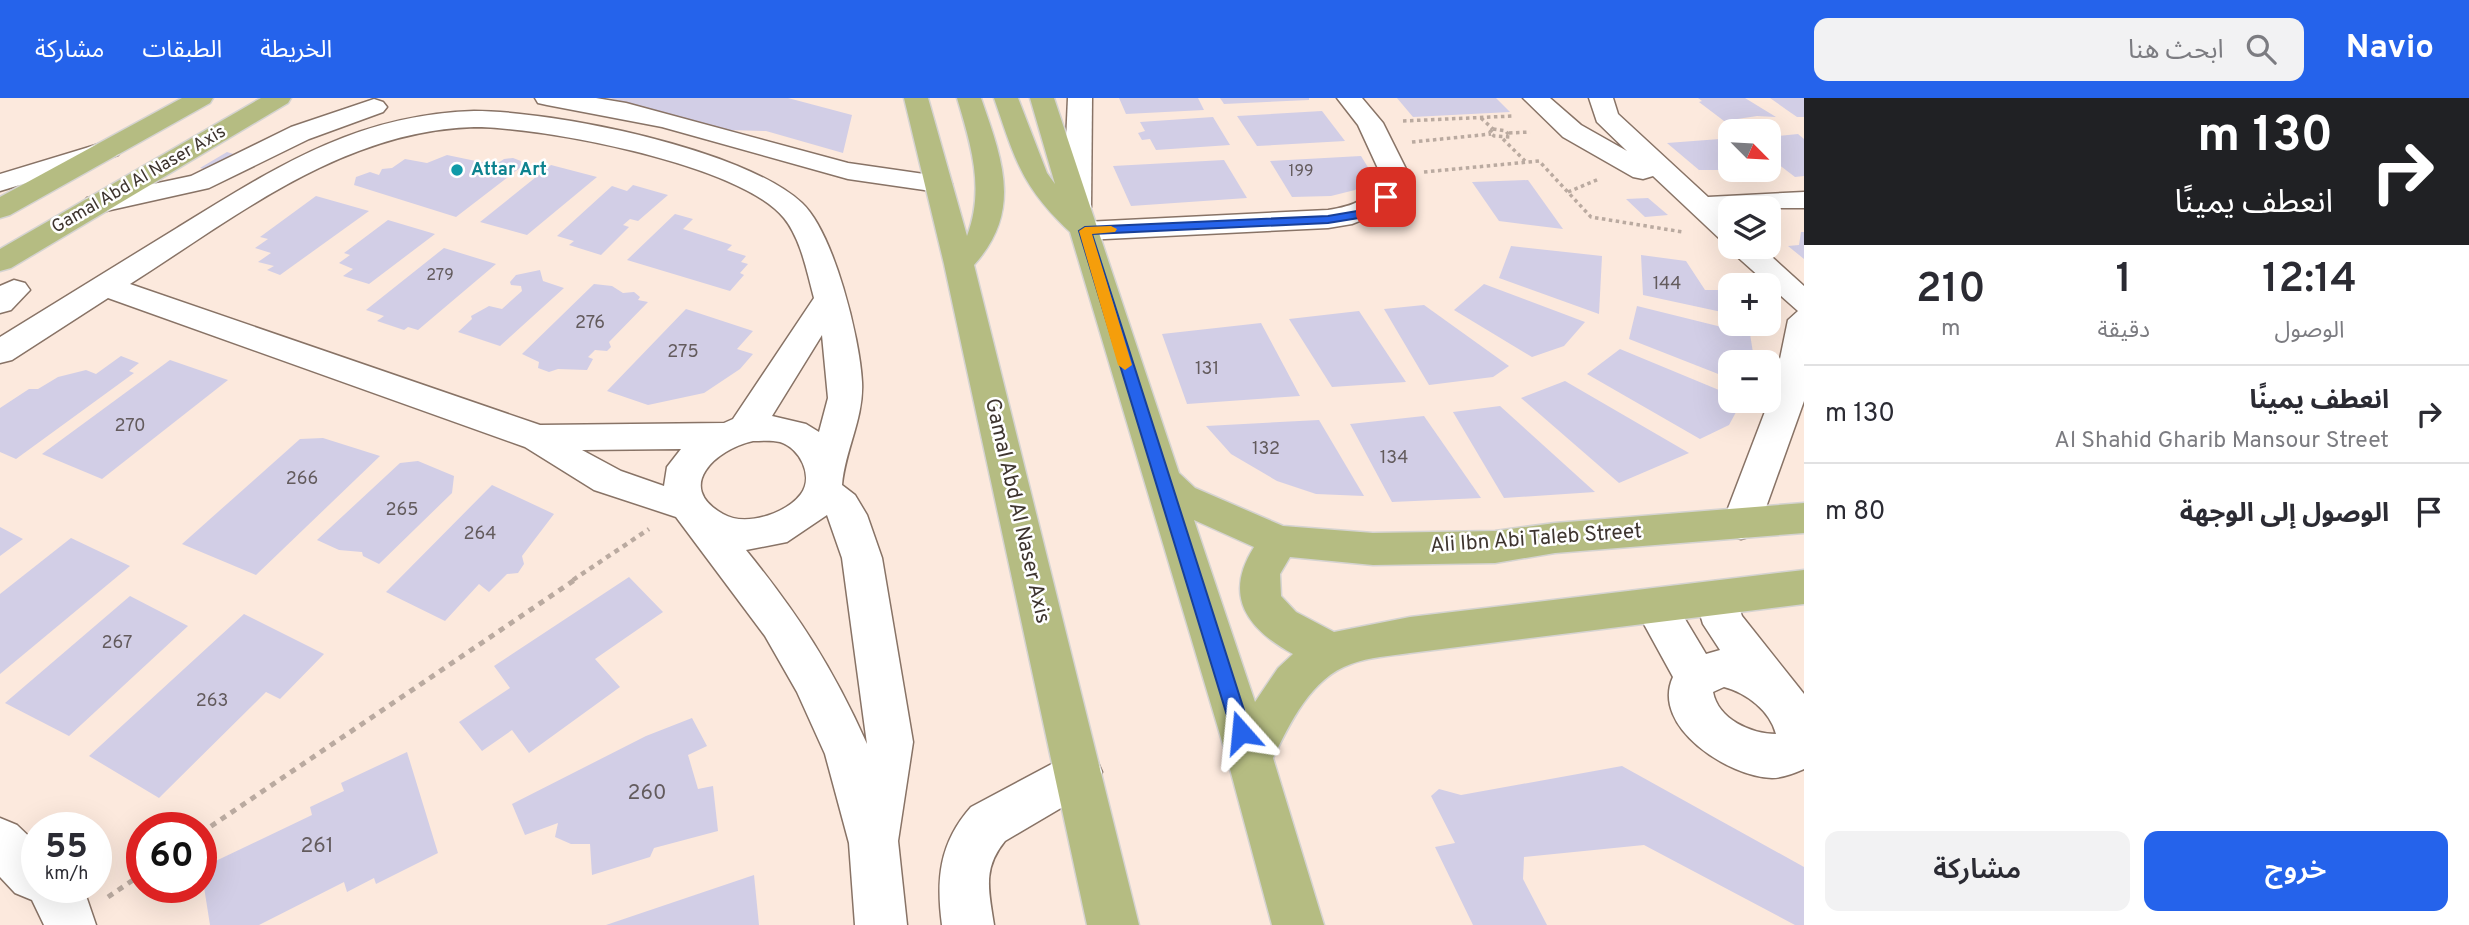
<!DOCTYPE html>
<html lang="ar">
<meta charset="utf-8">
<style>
body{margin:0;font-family:Overpass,"Noto Sans Arabic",sans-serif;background:#f2f2f3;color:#2b2b33;direction:rtl;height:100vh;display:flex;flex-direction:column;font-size:26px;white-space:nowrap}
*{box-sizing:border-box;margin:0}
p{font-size:23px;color:#7c7c81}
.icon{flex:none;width:38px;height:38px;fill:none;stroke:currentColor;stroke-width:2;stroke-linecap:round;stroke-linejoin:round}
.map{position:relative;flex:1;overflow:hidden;direction:ltr}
.drawer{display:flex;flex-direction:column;background:#fff;width:665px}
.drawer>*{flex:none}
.top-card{background:#202124;color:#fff;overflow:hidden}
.needle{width:46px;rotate:114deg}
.buttons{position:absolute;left:1718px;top:21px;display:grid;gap:14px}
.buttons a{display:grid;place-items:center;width:63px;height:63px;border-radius:14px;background:#fff;box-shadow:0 7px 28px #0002;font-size:35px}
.speed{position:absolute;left:21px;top:714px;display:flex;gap:14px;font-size:35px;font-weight:700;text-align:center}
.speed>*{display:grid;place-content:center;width:91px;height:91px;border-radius:50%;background:#fff;box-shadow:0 7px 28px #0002;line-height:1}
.speed small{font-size:18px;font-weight:400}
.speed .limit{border:10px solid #d22;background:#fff;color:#111}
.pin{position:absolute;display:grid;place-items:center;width:60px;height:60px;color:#fff;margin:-30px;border-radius:14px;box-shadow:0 4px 10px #0006}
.me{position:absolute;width:77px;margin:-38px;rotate:342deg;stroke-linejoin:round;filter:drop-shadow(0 0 5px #0008)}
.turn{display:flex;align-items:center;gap:24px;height:147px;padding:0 21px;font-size:32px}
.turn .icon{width:91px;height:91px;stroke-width:2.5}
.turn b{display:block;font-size:49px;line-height:60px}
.eta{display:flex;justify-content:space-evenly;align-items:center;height:119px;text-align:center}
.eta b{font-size:42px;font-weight:600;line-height:49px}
.action{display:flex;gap:14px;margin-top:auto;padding:14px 21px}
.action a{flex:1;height:80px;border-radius:14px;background:#2563eb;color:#fff;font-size:28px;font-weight:600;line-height:80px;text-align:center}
.action a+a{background:#f2f2f3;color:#2b2b33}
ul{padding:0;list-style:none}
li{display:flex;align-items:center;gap:21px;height:98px;padding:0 21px;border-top:2px solid #e1e1e2}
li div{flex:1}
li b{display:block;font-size:26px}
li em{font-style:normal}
header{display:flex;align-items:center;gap:42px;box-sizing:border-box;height:98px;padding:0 35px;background:#2563eb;color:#fff}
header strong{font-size:33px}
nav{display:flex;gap:38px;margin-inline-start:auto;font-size:24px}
.search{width:490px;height:63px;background:#f2f2f3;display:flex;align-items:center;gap:18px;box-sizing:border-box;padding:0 24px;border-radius:14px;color:#7c7c81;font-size:26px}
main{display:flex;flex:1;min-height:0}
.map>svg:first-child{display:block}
.building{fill:#d2cee6}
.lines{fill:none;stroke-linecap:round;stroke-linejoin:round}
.minor-casing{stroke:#887366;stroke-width:3}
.major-casing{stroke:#d5d3d1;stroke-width:3}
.path-far2{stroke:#baaaa0;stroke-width:3.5;stroke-dasharray:3.5 3.5;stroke-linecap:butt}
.path-far1{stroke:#baaaa0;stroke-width:4.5;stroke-dasharray:5 5;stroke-linecap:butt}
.path{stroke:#baaaa0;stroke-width:5;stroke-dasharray:6 6;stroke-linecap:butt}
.minor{fill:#fff;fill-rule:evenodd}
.major{fill:#b5bc82;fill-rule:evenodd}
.route{fill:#2563eb;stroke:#184099;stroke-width:2}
.slow{fill:#f59e0b}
.culture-dot{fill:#0f9aa8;stroke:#fff;stroke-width:2.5}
.labels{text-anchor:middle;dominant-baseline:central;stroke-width:5;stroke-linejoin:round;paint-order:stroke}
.far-number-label{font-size:16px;fill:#635b5d}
.far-culture-label{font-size:18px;font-weight:bold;fill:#0d838f;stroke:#fff;text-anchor:start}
.far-street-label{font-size:18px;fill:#3e352f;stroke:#fff}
.number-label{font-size:18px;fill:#635b5d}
.street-label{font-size:21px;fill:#3e352f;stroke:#fff}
.near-number-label{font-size:21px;fill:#635b5d}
</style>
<header>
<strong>Navio</strong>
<div class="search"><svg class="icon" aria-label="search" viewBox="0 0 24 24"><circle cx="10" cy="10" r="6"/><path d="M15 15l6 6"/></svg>ابحث هنا</div>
<nav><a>الخريطة</a><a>الطبقات</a><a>مشاركة</a></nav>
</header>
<main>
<section class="drawer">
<div class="top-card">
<div class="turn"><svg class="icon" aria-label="right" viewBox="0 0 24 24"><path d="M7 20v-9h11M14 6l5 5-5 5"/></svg><div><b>130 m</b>انعطف يمينًا</div></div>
</div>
<div class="eta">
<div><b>12:14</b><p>الوصول</p></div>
<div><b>1</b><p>دقيقة</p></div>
<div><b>210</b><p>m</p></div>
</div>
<ul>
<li><svg class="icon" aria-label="right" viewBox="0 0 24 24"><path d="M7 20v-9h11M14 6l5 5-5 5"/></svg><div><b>انعطف يمينًا</b><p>Al Shahid Gharib Mansour Street</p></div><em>130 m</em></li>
<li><svg class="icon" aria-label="arrive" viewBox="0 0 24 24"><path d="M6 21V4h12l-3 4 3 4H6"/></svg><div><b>الوصول إلى الوجهة</b></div><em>80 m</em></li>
</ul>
<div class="action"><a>خروج</a><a>مشاركة</a></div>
</section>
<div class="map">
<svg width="1804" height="827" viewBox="0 0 1804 827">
<rect width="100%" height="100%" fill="#fce9dd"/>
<g class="building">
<path d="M609,0h179l64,17 -9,38 -77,-22 -38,-1z"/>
<path d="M1119,0h79l6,12 -78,4z"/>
<path d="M1220,0h89v2l-85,4z"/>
<path d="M1397,0h99l14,14 -97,5z"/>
<path d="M1698,0h47l31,19 -19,-1 -33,5 -25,-19 3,-1z"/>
<path d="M1770,0h34v19h-7z"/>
<path d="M1322,13l23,30 -88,5 -20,-30z"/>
<path d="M1213,19l17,28 -74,5 -6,-11 -8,1 -4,-7 7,-2 -5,-9z"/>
<path d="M1798,36l6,5v37l-9,1 -26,-20v-20z"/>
<path d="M1720,41l11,8v23h28l9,8h-13l-27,-8h-29l-32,-27z"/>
<path d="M227,54l10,3 -26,16 -11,-3z"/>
<path d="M447,57l48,10 9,-6 9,-1 8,3v6l-65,50 -102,-32 2,-8 14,-5 9,3 3,-6 10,-1 13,-9 22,4z"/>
<path d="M1361,58l11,18 -17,16 -24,6 -39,1 -22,-36z"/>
<path d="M1224,62l23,38 -116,8 -18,-40z"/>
<path d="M551,67l46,12 -70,58 -47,-13z"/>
<path d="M1528,82l35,49 -64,-8 -27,-39z"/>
<path d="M633,87l35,10 -30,26 -8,-2 -7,6 6,2 -28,28 -32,-10 5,-4 -17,-5 55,-50 15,5z"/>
<path d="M316,98l53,15 -89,64 -13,-5 7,-4 -16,-4 13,-9 -16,-5 13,-9 -8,-2z"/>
<path d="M1648,100l20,17 -23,2 -19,-18z"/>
<path d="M675,116l18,5 -10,10 49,16 -5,5 19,6 -5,6 7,2 -8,9 4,2 -14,16 -103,-31z"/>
<path d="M388,122l47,14 -66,50 -26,-8 10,-7 -14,-6 11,-8 -6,-2z"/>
<path d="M1801,134h3v27l-16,-13 11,-1z"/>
<path d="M1511,148l91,10 -3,58 -100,-36z"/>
<path d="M444,150l52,16 -78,66 -10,-3 -4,3 -27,-9 7,-5 -18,-6z"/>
<path d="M1641,157l45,6 19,29h19l7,9v15l-88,-19z"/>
<path d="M540,172l3,11 21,7 -64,58 -42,-14 14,-13 -1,-3 18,-10 13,3 20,-18 -1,-5 -10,-1 -1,-3 6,-7z"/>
<path d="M594,186l18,2 11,7 11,-1 6,5 -2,3 10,2 -39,40 2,5 -4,4 -12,-1 -7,7 5,2 -6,11 -29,-1 -9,3 -11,-4 1,-6 -17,-8z"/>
<path d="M1484,186l101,38 -21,24 -32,11 -78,-47z"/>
<path d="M1424,207l85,61 -16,11 -64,8 -45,-76z"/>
<path d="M1637,208l113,28 4,25 -1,3h-22v17l-102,-40z"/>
<path d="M686,211l67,22 -16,18 16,5 -13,15 -36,24 -56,12 -41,-14z"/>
<path d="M1359,213l47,71 -74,5 -43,-68z"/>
<path d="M1261,225l39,73 -113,8 -25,-70z"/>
<path d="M1620,251l111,46v6h11l-13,24 -29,14 -113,-65z"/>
<path d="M121,258l18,7 -10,8 5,2 -118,86 -16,-7v-44l29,-19h9l20,-12 28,-7 10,4z"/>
<path d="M170,262l58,20 -126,99 -60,-25z"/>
<path d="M1565,283l124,72 -70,30 -98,-85z"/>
<path d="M1500,308l95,86 -91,6 -51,-86z"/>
<path d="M1424,318l57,82 -89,4 -42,-78z"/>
<path d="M1319,322l45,76 -48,-2 -39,-13 -46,-27 -25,-28z"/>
<path d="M323,340l57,18 -124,119 -74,-31 118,-105z"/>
<path d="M418,363l36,15 -2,17 -73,71 -16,-8 -1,-4 -23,-2 -22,-10 83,-77z"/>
<path d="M492,387l62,29 -32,42 2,8 -6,9 -11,1 -18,18 -10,-8 -34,37 -59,-29z"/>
<path d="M0,429l23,12 -23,17z"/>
<path d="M71,440l59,28 -130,108v-80z"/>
<path d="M629,479l34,35 -68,47 25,28 -91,66 -17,-23 -30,21 -23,-29 51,-34 -16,-22z"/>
<path d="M130,498l58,30 -119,110 -64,-33z"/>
<path d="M244,516l80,40 -44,45 -14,-7 -107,106 -70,-42z"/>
<path d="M692,620l15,28 -19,9 10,34 15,-3 5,45 -64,17 -4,9 -58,18 -2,-31h-19l-16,-7 3,-14 -33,12 -13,-31 134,-68z"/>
<path d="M407,654l31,101 -62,31 -2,-6 -27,14 -3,-10 -85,43h-49l-9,-57 111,-53 -2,-8 34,-16 -3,-8z"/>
<path d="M1622,668l182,101v58h-9l-151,-80 -120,12 -1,22 24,46h-74l-38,-78 20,-4 -24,-47 8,-7 22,6z"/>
<path d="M754,777l5,50h-153z"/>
</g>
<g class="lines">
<g class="minor-casing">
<g id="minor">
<path d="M535,0h61l30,5 222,60 90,13 10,2 4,6 -4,6 -10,2 -90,-13 -186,-52 -115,-22 -9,-2z"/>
<path d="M1068,0h24l-1,109 -4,6 -10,3 -10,-3 -4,-6z"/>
<path d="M1337,0h25l21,25 26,52 -22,35 -35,14 -24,4 -243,12 -10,-3 -5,-6 5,-6 10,-3 243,-12c27,-4 41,-10 53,-35l-23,-50z"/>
<path d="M1523,0h27l31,27 46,26 -30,-29 -8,-24h24l5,16 90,83 96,-5v16h-73v5h-5l5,5v25l-10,-3 -68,-64 -10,3 -10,-2 -70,-40z"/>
<path d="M374,1l9,3 4,5 -4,5 -74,27 -100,49 -112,25 -10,-3 -4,-6 4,-6 104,-22 100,-49z"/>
<path d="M474,13c80,0 270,38 328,92 32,30 58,136 60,179 2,36 -17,68 -20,103l13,10 12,20 15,43 31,184 -15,99 9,84h-52l-6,-82 -24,-89 -28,-62 -32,-56 -89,-119 -82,-27 -69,-43 -417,-149 -96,62 -12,3v-26c59,-36 118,-73 177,-109 98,-60 177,-113 297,-117zM474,29c68,0 267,37 310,91 17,21 23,54 30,80l-81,121 -9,4 -184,2 -410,-141c107,-68 212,-153 344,-157zM822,237l6,63 -9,34 -13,-8 -34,-8zM753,343c8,0 18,-1 27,1 20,6 34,34 21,52 -15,20 -56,33 -78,20 -49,-27 -7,-65 30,-73zM681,351l-14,18 -3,19 -43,-15 -39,-21zM827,417l15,43 25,186c-34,-76 -69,-130 -121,-194l41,-8z"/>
<path d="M109,43l9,2 4,6 -4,6 -118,36v-17z"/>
<path d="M1731,147l30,2 43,39v115l-44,123 -5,11 -14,4 -14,-4 -5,-11 52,-136 14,-68 10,-9 -65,-58z"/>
<path d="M14,182l11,3 5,7 -19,20 -11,3v-27z"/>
<path d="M1716,483l15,5 11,30 62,78v75c-9,4 -22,9 -32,9 -43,-1 -122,-51 -99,-101l-39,-71 6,-12 15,-5 15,5 36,60 14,-4 -17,-26 -8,-26 6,-12zM1724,589c23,6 46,24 52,47 -25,0 -58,-15 -63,-42z"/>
<path d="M1078,652l17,6 7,16 -7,16 -90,53c-23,28 -16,50 -11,84h-52c-6,-45 -3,-82 29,-118z"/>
<path d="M0,720l17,7 20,19v43h46l13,38h-52l-12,-25 -17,-7 -15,-16z"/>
</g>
</g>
<g class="major-casing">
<g id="major">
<path d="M182,0h31l-3,5 -200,112 -10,3v-21z"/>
<path d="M261,0h30l-3,5 -277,165 -11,3v-22z"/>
<path d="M904,0h24l39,138c18,-47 4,-91 -10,-138h24c21,61 42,113 -7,167l165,660h-52l-143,-661z"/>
<path d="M994,0h24l29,75 8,11 -25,-86h24l125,375 16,15 88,38 90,7 122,-2 60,-8 249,-20v30l-249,20 -60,10 -122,2 -83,-8 -10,17 1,22 15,16 38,20 76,-15 394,-47v34l-394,49c-19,3 -41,4 -59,11 -40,14 -61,59 -78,94l51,167h-52l-45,-167 -157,-526c-49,-46 -55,-73 -76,-134zM1194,422l60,27c-31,49 -7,82 39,107l-15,14 -23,34z"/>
</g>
</g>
<g class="path-far2">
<path d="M1481,20l12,11"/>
<path d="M1403,23l110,-5"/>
<path d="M1493,31l13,2 4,6 -16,-1 -4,-4z"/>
<path d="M1509,35l21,-1"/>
<path d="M1503,41l22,22"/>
<path d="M1412,44l79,-8"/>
<path d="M1424,74l115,-11 52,56 92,15"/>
<path d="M1568,94l31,-13"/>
</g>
<path class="path-far1" d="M573,482l76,-51"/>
<g class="path">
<path d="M201,735l375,-254"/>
<path d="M108,799l34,-23"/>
</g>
<use href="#minor" class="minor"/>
<use href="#major" class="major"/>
</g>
<path class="route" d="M1382,97l9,2 -20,19 -43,7 -236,11 159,498 -3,6 -7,3 -6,-3 -3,-6 -153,-501 6,-4 243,-11 35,-6z"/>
<path class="slow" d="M1111,128l6,3 -2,3 -23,2 40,131 -7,5 -7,-5 -39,-134 6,-4z"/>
<circle class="culture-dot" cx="457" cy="72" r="7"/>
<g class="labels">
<g class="far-number-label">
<text x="1301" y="74">199</text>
<text x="440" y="178">279</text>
</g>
<g class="far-culture-label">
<text x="471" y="72">Attar Art</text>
</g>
<g class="far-street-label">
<text transform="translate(139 82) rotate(-30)">Gamal Abd Al Naser Axis</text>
</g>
<g class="number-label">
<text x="1667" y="186">144</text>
<text x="590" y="225">276</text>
<text x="683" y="254">275</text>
<text x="1207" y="271">131</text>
<text x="130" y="328">270</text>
<text x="1266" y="351">132</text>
<text x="1394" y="360">134</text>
<text x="302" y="381">266</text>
<text x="402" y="412">265</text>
<text x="480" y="436">264</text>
<text x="117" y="545">267</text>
<text x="212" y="603">263</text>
</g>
<g class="street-label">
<text transform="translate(1017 413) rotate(77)">Gamal Abd Al Naser Axis</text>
<text transform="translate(1536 441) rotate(-4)">Ali Ibn Abi Taleb Street</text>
</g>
<g class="near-number-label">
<text x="647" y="695">260</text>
<text x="317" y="748">261</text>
</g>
</g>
</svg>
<div class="buttons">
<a><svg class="needle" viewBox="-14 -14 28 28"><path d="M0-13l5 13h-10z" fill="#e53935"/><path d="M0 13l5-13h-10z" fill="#7c7c81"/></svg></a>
<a><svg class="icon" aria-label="layers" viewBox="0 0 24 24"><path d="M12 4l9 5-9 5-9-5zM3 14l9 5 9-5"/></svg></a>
<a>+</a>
<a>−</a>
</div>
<div class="speed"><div>55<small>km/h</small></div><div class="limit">60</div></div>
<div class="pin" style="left:1386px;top:99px;background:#d93025"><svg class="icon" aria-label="arrive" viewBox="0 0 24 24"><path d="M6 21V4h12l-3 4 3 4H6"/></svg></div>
<svg class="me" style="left:1241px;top:634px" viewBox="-20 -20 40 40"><path d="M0-17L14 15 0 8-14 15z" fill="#2563eb" stroke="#fff" stroke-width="4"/></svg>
</div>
</main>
